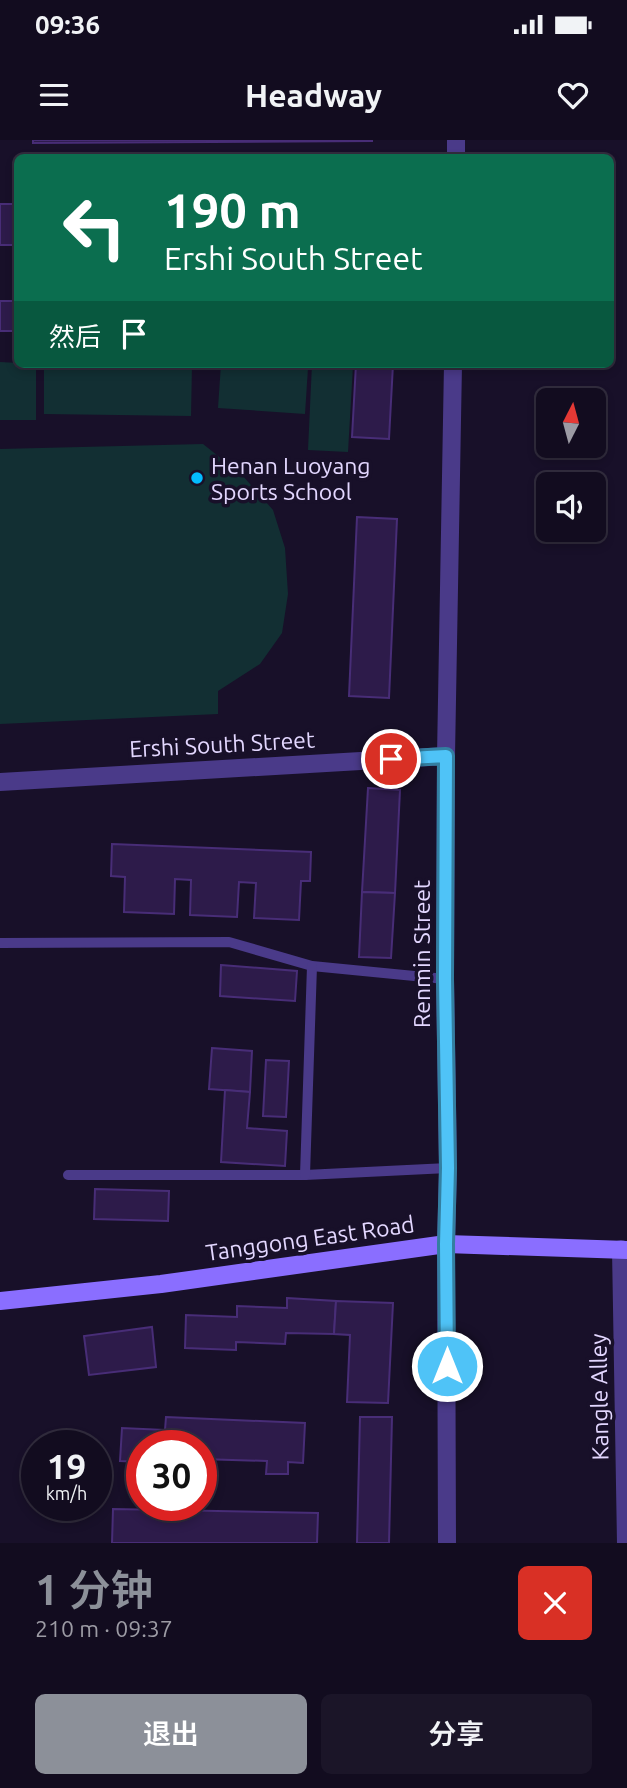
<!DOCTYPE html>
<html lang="zh">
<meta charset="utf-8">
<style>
body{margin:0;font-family:Ubuntu,"Noto Sans SC",sans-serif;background:#1b1528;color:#f1f3f6;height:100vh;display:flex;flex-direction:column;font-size:26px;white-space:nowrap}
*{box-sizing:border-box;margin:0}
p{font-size:23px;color:#9c9ba4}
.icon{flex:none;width:38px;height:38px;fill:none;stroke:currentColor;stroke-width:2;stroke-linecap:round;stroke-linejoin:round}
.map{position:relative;height:1403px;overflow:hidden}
.panel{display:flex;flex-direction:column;background:#120c1f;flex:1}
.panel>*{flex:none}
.top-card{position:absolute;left:14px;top:14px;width:600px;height:214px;border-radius:10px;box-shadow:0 4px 10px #0003,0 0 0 2px #312c3d;background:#0b6e4f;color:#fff;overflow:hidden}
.needle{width:46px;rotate:6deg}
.fabs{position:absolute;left:536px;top:248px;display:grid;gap:14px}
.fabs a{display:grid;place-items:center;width:70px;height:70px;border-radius:10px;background:#120c1f;box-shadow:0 4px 10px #0003,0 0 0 2px #312c3d;font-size:35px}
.speed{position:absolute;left:21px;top:1290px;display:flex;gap:14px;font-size:35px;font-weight:700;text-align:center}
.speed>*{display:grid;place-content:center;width:91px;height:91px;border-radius:50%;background:#120c1f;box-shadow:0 4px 10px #0003,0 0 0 2px #312c3d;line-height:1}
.speed small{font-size:18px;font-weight:400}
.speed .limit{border:10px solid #d22;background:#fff;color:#111}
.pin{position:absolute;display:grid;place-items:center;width:60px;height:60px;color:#fff;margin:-30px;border:4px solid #fff;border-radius:50%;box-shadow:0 2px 7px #0007}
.me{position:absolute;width:77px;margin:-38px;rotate:0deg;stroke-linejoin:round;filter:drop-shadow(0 0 5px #0008)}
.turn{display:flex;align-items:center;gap:24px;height:147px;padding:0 35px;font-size:32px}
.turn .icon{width:91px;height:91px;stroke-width:2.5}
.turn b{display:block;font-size:49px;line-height:60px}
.then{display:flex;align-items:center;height:66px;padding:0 35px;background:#0003;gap:14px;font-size:26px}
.round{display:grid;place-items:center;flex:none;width:74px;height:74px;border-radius:10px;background:#1b1528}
.head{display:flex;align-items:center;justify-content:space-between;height:119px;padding:0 35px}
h1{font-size:42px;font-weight:600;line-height:52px;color:#8c9099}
.button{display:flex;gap:14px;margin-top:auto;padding:14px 35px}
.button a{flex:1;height:80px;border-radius:10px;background:#8c9099;color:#fff;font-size:28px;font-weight:600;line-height:80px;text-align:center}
.button a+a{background:#1b1528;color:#f1f3f6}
.status{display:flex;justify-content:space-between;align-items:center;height:49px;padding:0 35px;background:#120c1f;direction:ltr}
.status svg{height:19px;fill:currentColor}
header{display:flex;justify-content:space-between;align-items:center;height:91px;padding:0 35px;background:#120c1f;font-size:32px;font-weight:600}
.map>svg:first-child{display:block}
.green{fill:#122f33}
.building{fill:#2d1b4a;stroke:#482d77;stroke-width:2}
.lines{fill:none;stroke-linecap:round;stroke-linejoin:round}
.lane{stroke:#4a3a89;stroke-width:10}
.street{stroke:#4a3a89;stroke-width:18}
.secondary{stroke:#8a6eff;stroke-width:18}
.route-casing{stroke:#337fa1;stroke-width:18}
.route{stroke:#4fc3f7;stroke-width:12}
.poi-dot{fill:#03bcff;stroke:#181029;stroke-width:2.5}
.labels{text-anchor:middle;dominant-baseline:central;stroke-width:7;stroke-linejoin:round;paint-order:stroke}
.poi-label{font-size:23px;fill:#e3d7ff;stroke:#181029;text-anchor:start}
.street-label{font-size:23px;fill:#e3d7ff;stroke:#181029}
</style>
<div class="status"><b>09:36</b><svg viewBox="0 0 49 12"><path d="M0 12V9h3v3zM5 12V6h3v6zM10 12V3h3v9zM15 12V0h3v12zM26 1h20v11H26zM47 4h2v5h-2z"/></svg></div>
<header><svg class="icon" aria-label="menu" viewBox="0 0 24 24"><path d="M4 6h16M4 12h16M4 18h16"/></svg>Headway<svg class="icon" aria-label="heart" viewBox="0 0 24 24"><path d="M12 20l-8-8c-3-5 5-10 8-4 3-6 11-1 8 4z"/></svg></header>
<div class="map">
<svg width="627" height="1403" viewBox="0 0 627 1403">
<rect width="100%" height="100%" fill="#181029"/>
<g class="green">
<path d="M0,222l36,2v56h-36z"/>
<path d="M44,224h148l-1,52 -147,-2z"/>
<path d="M221,224h36l51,4 -3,46 -87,-6z"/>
<path d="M312,224l41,2 -5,86 -40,-2z"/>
<path d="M203,304l39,31 31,35 12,38 3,46 -6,39 -22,31 -42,27v23l-218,10v-275z"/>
</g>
<g class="building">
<path d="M33,0h339v1l-339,2z"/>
<rect x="0" y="64" width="18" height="41"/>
<rect x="0" y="161" width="17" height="30"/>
<path d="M356,224h37l-4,75 -37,-2z"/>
<path d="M357,377l40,2 -8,179 -40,-2z"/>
<path d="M368,648l32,2 -5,103 -33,-1z"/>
<path d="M112,704l199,8 -1,29h-9l-2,39 -45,-2 2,-35 -17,-1 -2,35 -47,-2 1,-35 -16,-1 -1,35 -50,-2 1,-35 -14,-1z"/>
<path d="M362,752l33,1 -4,65 -32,-1z"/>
<path d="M221,825l76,6 -2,30 -75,-5z"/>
<path d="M212,908l40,3 -2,41 -41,-3z"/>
<path d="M266,920l23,1 -3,56 -23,-1z"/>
<path d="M225,950l25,2 -3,36 40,3 -2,35 -64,-4z"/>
<path d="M95,1049l74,2 -1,30 -74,-2z"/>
<path d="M287,1158l49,3 -2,33 -48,-1 -1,11 -49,-2v8l-51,-2 1,-33 51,2v-11l50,2z"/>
<path d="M336,1161l57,2 -5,100 -41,-1 3,-67 -16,-1z"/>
<path d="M152,1187l4,40 -67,8 -5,-39z"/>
<path d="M166,1277l139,6 -2,40 -15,-1v12h-22l1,-13 -66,-2v-13h-59v16l-22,-1 2,-33 43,2z"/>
<path d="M360,1277h32l-3,126h-32z"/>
<path d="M113,1369l205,4 -1,30h-205z"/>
</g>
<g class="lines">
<g class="lane">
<path d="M0,803l229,-1 83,24 133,13"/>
<path d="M68,1035h237l143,-7"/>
<path d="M305,1035l7,-209"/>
</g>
<g class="street">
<path d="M456,18v-18"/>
<path d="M0,642l446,-26"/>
<path d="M621,1109l5,294"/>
<path d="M447,1403l-1,-299 2,-76 -3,-189 1,-223 7,-392"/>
</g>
<path class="secondary" d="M0,1161l161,-17 285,-40 181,6"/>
</g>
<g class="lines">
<g class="route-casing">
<path id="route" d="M391,619l55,-3 -1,223 3,189 -2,76 1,122"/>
</g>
<use href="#route" class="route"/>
</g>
<circle class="poi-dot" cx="197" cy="338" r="7"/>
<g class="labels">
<g class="poi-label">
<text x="211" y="325">Henan Luoyang<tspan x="211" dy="26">Sports School</tspan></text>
</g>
<g class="street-label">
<text transform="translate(222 604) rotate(-3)">Ershi South Street</text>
<text transform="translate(421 814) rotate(-90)">Renmin Street</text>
<text transform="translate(310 1098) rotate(-8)">Tanggong East Road</text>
<text transform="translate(599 1257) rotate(-91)">Kangle Alley</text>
</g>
</g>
</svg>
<div class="fabs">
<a><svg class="needle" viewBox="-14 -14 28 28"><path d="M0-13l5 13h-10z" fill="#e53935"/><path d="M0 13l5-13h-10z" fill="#9c9ba4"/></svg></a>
<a><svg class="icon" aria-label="sound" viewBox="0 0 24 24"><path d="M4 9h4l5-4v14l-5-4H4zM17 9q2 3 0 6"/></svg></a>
</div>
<div class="speed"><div>19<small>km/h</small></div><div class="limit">30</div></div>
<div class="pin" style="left:391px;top:619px;background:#d93025"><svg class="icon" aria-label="arrive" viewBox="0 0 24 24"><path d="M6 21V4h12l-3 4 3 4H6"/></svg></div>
<svg class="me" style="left:447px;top:1226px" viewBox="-20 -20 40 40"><circle r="17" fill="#4fc3f7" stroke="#fff" stroke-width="3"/><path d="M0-11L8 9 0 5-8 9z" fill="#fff"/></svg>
<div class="top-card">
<div class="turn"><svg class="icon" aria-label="left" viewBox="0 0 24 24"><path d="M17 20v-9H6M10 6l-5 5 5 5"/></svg><div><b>190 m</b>Ershi South Street</div></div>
<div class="then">然后<svg class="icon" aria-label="arrive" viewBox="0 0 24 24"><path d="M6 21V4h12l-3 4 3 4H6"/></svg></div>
</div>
</div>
<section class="panel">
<div class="head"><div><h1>1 分钟</h1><p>210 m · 09:37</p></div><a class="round" style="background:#d93025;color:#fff"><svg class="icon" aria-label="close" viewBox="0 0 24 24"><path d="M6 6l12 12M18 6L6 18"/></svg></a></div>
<div class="button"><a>退出</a><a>分享</a></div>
</section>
